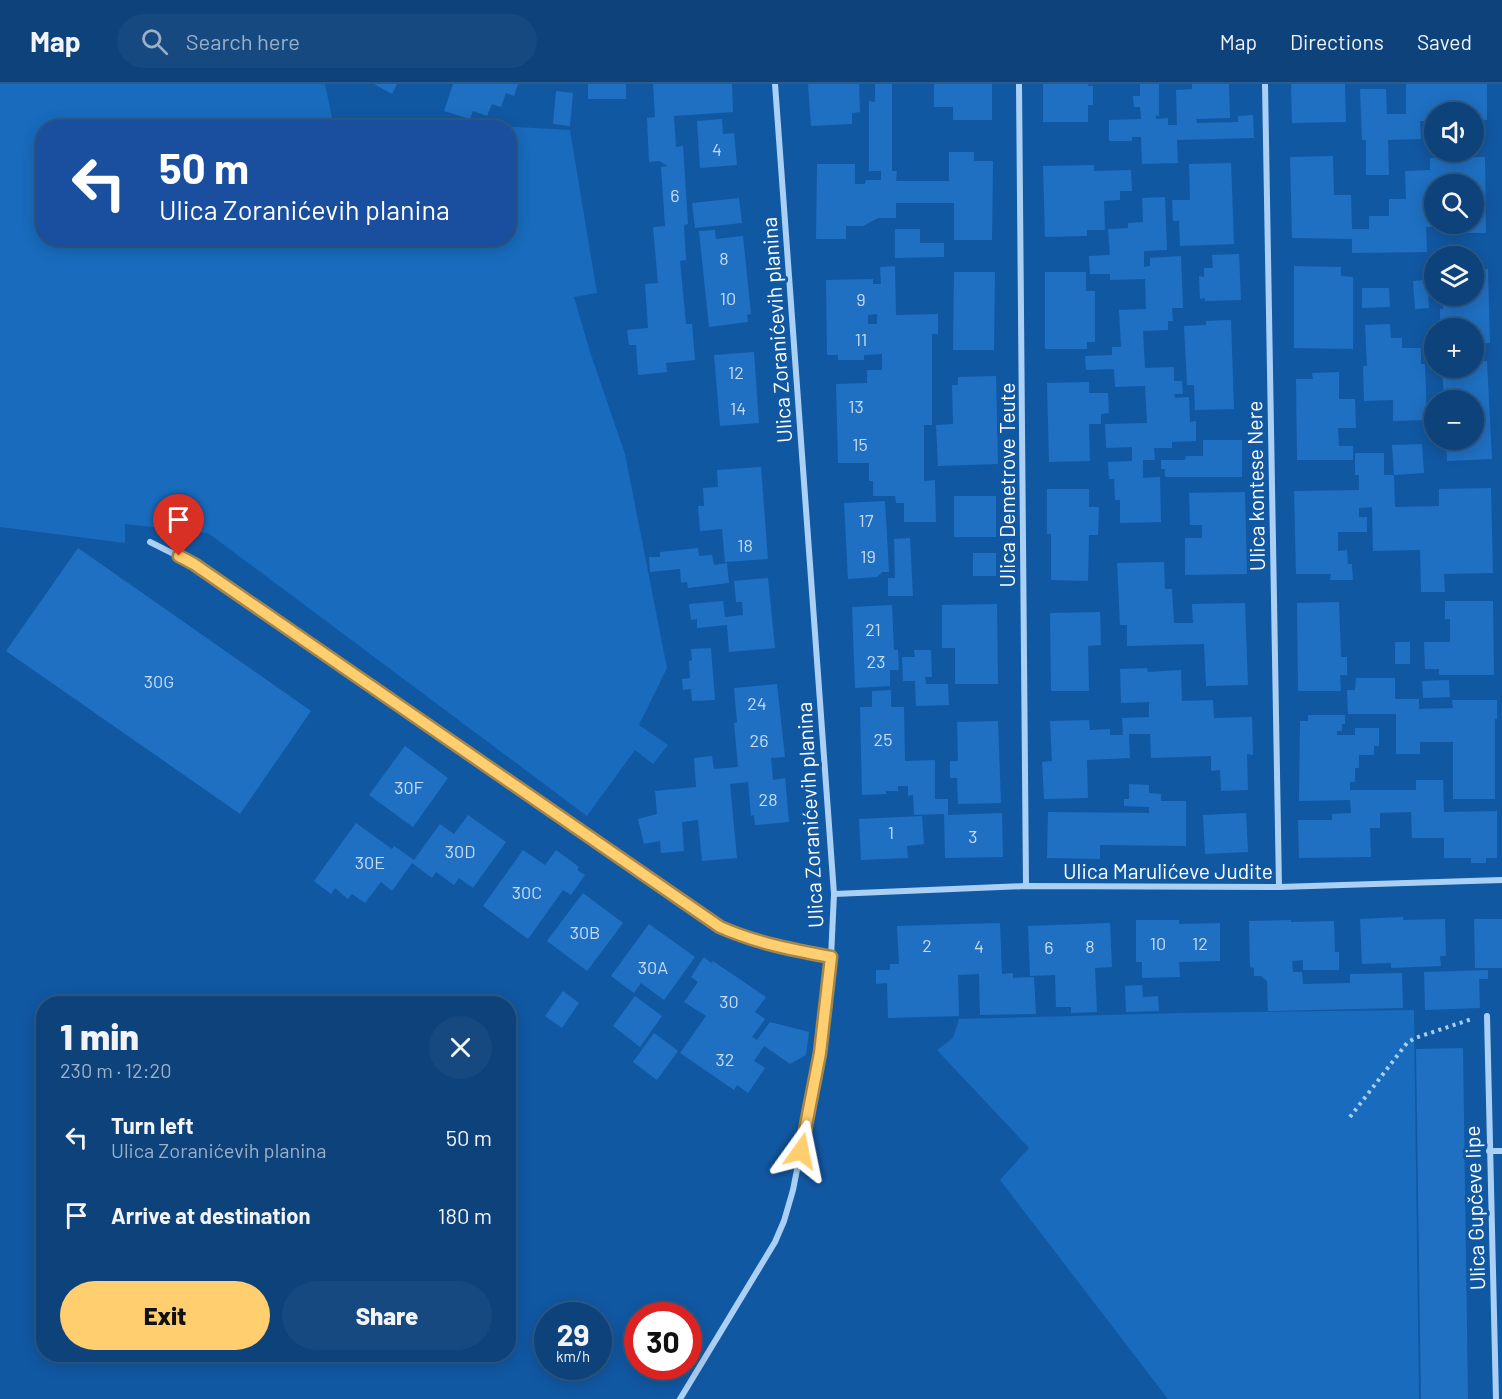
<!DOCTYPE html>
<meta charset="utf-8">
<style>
body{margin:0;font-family:Barlow,sans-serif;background:#16497f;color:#f1f3f6;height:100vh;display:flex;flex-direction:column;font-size:22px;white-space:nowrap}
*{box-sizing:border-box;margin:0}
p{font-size:20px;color:#9ab0c7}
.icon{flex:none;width:33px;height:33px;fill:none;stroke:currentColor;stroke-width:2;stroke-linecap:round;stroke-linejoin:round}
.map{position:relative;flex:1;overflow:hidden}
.panel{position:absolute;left:36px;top:912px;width:480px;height:366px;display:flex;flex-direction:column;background:#0d427a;border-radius:24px;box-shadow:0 3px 15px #0003,0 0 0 2px #2d5b8b}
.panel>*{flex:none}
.banner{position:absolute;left:36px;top:36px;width:480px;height:126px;border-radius:24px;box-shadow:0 3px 15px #0003,0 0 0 2px #2d5b8b;background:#1a4fa0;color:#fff;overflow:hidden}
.tools{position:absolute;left:1424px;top:18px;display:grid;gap:12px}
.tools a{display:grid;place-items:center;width:60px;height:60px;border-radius:50%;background:#0d427a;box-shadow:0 3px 15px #0003,0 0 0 2px #2d5b8b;font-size:30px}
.speed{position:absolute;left:534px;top:1218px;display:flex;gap:12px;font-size:30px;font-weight:700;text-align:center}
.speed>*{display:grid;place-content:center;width:78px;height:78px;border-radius:50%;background:#0d427a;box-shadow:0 3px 15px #0003,0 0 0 2px #2d5b8b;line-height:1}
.speed small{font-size:15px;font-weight:400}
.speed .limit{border:9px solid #d22;background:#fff;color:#111}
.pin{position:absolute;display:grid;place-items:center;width:51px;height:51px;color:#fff;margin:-62px -26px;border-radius:50% 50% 50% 0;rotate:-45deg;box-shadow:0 0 6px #0007}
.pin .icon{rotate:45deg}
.me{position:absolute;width:66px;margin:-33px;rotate:12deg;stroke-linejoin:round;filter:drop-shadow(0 0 4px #0008)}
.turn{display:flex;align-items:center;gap:21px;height:126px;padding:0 24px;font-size:27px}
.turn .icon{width:78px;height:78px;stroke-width:2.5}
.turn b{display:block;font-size:42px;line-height:51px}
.round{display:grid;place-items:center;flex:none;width:63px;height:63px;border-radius:32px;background:#16497f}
.head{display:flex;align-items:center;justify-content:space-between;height:102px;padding:0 24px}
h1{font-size:36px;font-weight:800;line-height:45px}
.cta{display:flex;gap:12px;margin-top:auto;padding:12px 24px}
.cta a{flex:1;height:69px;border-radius:36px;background:#ffce6f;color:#111;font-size:24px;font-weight:800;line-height:69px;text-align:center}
.cta a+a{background:#16497f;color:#f1f3f6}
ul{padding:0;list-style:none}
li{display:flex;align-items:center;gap:18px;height:78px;padding:0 24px}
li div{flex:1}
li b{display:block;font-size:22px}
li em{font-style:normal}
header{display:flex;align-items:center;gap:36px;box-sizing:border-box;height:84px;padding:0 30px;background:#0d427a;border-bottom:2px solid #2d5b8b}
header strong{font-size:28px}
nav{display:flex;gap:33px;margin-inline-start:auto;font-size:21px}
.search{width:420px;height:54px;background:#16497f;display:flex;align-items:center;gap:15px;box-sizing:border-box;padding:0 21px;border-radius:33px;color:#9ab0c7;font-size:22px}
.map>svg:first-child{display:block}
.green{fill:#186bbd}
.building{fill:#1f70c2;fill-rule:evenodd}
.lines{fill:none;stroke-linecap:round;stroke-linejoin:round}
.path{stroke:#abd0f6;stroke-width:4;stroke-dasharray:3 4.5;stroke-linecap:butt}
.minor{stroke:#abd0f6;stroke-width:6}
.route-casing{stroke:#a68648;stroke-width:15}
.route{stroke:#ffce6f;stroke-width:10}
.labels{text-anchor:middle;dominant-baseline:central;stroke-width:6;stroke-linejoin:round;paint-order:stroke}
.number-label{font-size:18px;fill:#c7dbf0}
.street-label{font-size:21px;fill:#fff;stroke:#1158a3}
</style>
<header>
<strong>Map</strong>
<div class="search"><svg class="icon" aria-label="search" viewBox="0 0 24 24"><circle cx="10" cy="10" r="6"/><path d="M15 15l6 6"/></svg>Search here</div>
<nav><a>Map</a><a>Directions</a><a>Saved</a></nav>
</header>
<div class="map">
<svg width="1502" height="1315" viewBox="0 0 1502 1315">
<rect width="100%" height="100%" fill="#1158a3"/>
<g class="green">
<path d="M0,0h325l9,43 -290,1v110h464v-110l-43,-1v-3l105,6 27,163 -23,4 16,55 35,102 42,214 -28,57 29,20 -15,19 -18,-14 -48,66 -379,-283 -83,-9v19l-125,-16z"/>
<path d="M1414,926l5,389h-251l-168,-219 29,-32 -92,-98 16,-12 6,-19 221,-6z"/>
</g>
<g class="building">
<path d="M374,0h23l-5,10z"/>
<path d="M453,0h65l-4,12 -8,-3 -5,14 -9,-3 -5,12 -14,-5 -3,8 -26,-8z"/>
<rect x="588" y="0" width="38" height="15"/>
<path d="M653,0h79l1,28 -59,4 2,31 7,-1 5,78 -4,1 2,35 -6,1 6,63h6l3,36 -29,3 1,9 -29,3 -2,-30h-7l-2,-15 21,-2 -3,-44 13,-1 -5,-56 12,-1 -4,-59 7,-1 -9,-5 -10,1 -2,-44 8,-1z"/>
<path d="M808,0h51l1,28 -8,1v11l-41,2z"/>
<path d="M875,0h17v87h5l-1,10h53v-29h25v9h19l-1,79h-38v-37h-58v15h-18l-15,8h-17v13h-30l1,-75h38v20h10l1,-4h15v-9h-12v-70l6,1z"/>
<path d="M934,0h58v36h-39v-13h-19z"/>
<path d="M1043,0h45v2h5v19h-5v17h-45z"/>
<path d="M1140,0h19v32l-3,-1v4l12,-1v7h9l-1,-35 16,-1v-5h37l1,34 -34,1 1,4 41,-1v-6l15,-1 1,23 -77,2 1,23 -36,1 -1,-27h-9v4h-23v-21l32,-1 -1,-12h-6l-1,-11h7z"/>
<path d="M1291,0h54l1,38 -54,1z"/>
<path d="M1406,0h81v36h-14v-8h-39v9h-14l1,18 -33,1 1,35h-23v-35h-4l-2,-51h26l1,25h19z"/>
<path d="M556,7l17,2 -3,33 -17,-2z"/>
<path d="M722,35l1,15 11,-1 3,32 -37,3 -3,-47z"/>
<path d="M1333,72l1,39h17l1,34h17v-13h20v-17h17l-1,-28 25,-1v-12l55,-1 1,76h-34v-7l-26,1 1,25 -75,1v-14l-60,-1 -2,-81zM1434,100h39v40h-39z"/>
<path d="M1231,79l3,81 -54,2 -1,-25h-6l-1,-21h18l-1,-36z"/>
<path d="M1094,81v6l37,-1 1,21h-12v9l-16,1 1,29h-18v6l-42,1 -2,-71z"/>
<path d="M1165,113l2,53 -23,1v16l6,-1v-8l31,-2 2,52h-11l1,13h-5v9l-25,1 2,37 29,-1v14h8l1,13h-9l1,4 14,-1 1,25 6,-1v20l-24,1v6h-18l1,12h-12v18l17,-1 1,45 -41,1v-23h-5l-1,-21h-5l-1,-17 24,-1v-14l-26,1 -1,-24 42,-1 -2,-37 -30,1 -1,-18 -28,1 -1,-14 27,-1v-8h9l-2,-37 27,-1 -1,-30 -35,1v-6h-20l-1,-18 21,-1 -2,-26 20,-1v-5l15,-1 -1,-24z"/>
<path d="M739,114l3,25 -47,5 -3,-25z"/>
<path d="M895,145h25v14h24v14l-49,1z"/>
<path d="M715,146l1,9 27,-3 8,78 -4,1 1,7 -39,5 -10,-96z"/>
<path d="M1239,170l2,46 -36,1v-3l-5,1 -1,-23 5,1v-9h9l-1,-13z"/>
<path d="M895,182l1,49 42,-1v20h-6v91h-8v56l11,-1 1,42h-32v-19h-8l-1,-7h-22v-15h-4v-18h-31l-2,-79 31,-1v-13h15v-16l-18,1v5h-26v-5h-11l-1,-75 47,-1v5h8l-1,-17zM877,230v10h-9v-9z"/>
<path d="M1294,182l47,1v9l12,1v72l-59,-1z"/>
<path d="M1488,185l2,74 -17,1v-16h-33v-19h3l-1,-13h31v-26z"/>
<path d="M954,188h41l-1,78h-41z"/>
<path d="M1045,188h41v19h9v51h-8v7h-42z"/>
<path d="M1427,196l2,28 -14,1 -2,-28z"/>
<path d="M1362,204h27l1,19 -28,1z"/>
<path d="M1231,236l3,89 -39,1 -1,-25h-7l-3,-59 22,-1v-4z"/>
<path d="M1390,240l1,14h11v10h19v16h4l2,56 -34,1v-21l-29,1 -1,-35h4l-2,-41z"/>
<path d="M754,268l5,71 -39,3 -6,-71z"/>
<path d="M1487,277l5,98 -45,2 -1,-21h27v-40h-29l-2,-32h31v-6z"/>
<path d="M1339,288v27h16l1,29h-18l1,18h14v14h-56l-1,-81h17l-1,-6z"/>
<path d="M996,292l2,88 -60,2 -2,-41 17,-1 -1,-39h6v-8z"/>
<path d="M1089,298v11h19l1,20 -8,1v10h-12l1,37 -41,1 -2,-79z"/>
<path d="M1203,356h39v37h-77v-8h-4v-9h24l1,-4h17z"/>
<path d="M1422,360l2,29 -30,2 -2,-30z"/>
<path d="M1355,369h29v22h10l1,32 44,-1v-17l52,-1 2,85 -49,1 1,18h-24l-1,-42 -47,1 -1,-44 -13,1v9h8v15h-29v19l9,-1 1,14h4l1,16h-23l1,-6h-35l-2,-83 65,-1v-15h-4z"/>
<path d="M761,383l7,92 -43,3 -3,-33 -22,2 -2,-25h6l-1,-18 15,-1 -1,-17z"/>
<path d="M1047,405h42v18h10l-1,28h-9l-1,46 -37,-1v-46h-4z"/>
<path d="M1245,408l2,82 -62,1v-37h17v-13h-12l-1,-32z"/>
<rect x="954" y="412" width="42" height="41"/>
<path d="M885,417l4,71h-7l-5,5 -29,2 -4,-76z"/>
<path d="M910,454l3,58h-25v-18h7l-1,-39z"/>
<path d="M78,464l233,163 -71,103 -234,-163z"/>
<path d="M698,464l1,8 13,-1 2,10 13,-2 2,20 -41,5 -1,-6 -6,1 -1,-14 -30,3 -1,-15h11v-5z"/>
<rect x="973" y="469" width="23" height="23"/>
<path d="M1164,478l1,27h7l2,34h19l-1,-19 53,-1 3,82 -42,1 -2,-42 -77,2v-21h-7l-3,-62z"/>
<path d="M768,494l7,70 -46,4 -2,-27 -30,3v-9l-6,1 -2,-16 34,-3 2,16 18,-2 -1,-13h-6l-2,-21z"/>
<path d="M1445,517h48l1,74h-55v-6h-14l-1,-27h26v-23h-5z"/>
<path d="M1339,518l2,55h6v18h-7l1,16h-43l-1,-88z"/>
<path d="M997,520l1,80h-43v-36h-13v-43z"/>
<path d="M892,521l2,45h4l1,20h-9v16l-35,2 -3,-81z"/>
<path d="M1100,528l1,33 -13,1 1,45h-38l-1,-78z"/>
<rect x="1395" y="558" width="15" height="22"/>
<path d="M711,564l4,52 -23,1 -1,-12 -8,1 -1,-11 8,-1 -1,-17 3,-1 -1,-11z"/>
<path d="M914,566h17l1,27h-7l1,7h22l1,21 -33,1 -1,-25h-12l-1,-24h13z"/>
<path d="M1147,584l1,4 33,-2 1,31 31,-1 1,18 38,-1 1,38 -6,-1 1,36 -27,1 -1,-21 -9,1v-15l-60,2 -1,-24h-21l1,24 -43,2 1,38 -44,1 -2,-37 10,-1 -2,-40 39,-1 1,10 20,-1v6h13l-1,-17 27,-1v-15l-28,1 -1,-34z"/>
<path d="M1356,594h39v21h24v10l34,-1 -1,-8h45v19h-2v80h-42v-57h-33v12h-24v-40h-48l-1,-24h8z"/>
<path d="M1449,596l1,17 -27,1 -1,-17z"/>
<path d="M777,600l8,73 -14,1 2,22 12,-2 4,44 -34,3 -1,-10 -3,1 -3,-34 -18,2 7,74 -35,3 -4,-41 -16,2 2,29 -23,2 -1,-12 -16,3 -6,-25 19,-5 -2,-23 41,-4 -2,-29 18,-2 2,13 24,-2 -4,-44 3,-1 -3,-34z"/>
<path d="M891,606v17h13l1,54 30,-1v39h13v16l54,-2 1,44 -58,1 -1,-44 -30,1 -1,-20 -5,1v-10h-10v5h-12v3l-24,1 -2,-88h12v-16z"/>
<path d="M1308,631h37v9h-3v7h-5v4h18v-7h24v18h-5v9h-15v13h-4v14h-5v8h66v-10h27l1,32 53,-1v47h-11v5h-15v-5h-27v-20h-32l-1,-26 -31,1v15h-10l1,29 -72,1 -1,-38h34v-6l19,-1 -1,-13 -51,1 1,-80h8z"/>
<path d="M998,637l3,82 -43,1 -1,-26h-7v-17h8l-1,-39z"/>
<path d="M405,662l43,32 -35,49 -44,-32z"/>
<path d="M1129,700l20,1v8l12,1v7h25v45l-86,-1v14l-53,-1 1,-46 101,1v-6l-25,-1v-7h5z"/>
<path d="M1246,729l2,39 -43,2 -2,-39z"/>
<path d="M468,731l38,27 -33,46 -14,-10 -5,7 -18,-13 -4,6 -20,-15 -20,28 -11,-9 -16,21 -13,-9 -4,5 -13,-11 -4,6 -17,-13 42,-58 36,26 2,-3 20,14 26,-36 14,10z"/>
<path d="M922,732l2,28 -17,2 1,12 -47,2 -2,-41z"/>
<path d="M523,766l22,15 11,-15 23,17 -2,3 8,5 -14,20 -8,-5 -35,49 -45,-33z"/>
<path d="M583,809l40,30 -36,48 -40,-30z"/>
<path d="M1403,833v3l42,-1 1,37h-6l1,10 -50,2v-5l-29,1 -2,-45z"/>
<path d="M1474,835h28v49h-27z"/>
<path d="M1136,836h43v4l41,-1v38l-41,1 1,15 -38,1v-16h-6z"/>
<path d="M1291,836v2l43,-1 1,31h4v18h-36v-10l-11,1 1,11h9l1,12 47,-1v-9l52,-1 1,35 -135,3 -1,-30 -6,-5h-7v-8l-4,-1 -1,-46z"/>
<path d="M1000,839l2,51 11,-1v5l21,-1 2,37 -56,1 -1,-41 -21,1 1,41 -71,2 -1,-35 -11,1v-14h14v-6h9l-2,-38z"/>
<path d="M1110,839l2,44 -17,1 2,44 -26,1v-6h-15l-1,-32 -25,1 -2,-50z"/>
<path d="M649,840l46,33 -31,43 -23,-17 -7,10 -23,-17z"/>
<path d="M704,873l7,6 2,-2 53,36 -11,15 10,7 -13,18 5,3 13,-18 39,10 -3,23 -16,9 -26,-18 -10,15 11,7 -17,25 -11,-8 -3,5 -54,-37 26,-37 -22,-14 14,-20 -7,-5z"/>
<path d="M1488,886v9h-9l1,29 -55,2 -1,-38z"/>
<path d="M1142,901l1,12 15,-1 1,15 -33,1 -1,-26z"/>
<path d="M563,907l16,12 -17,25 -17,-12z"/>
<path d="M635,912l27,20 -22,31 -27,-21z"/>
<path d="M654,949l24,18 -21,29 -24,-18z"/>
<path d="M1463,964l5,351h-47l-5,-350z"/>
</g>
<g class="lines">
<path class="path" d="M1350,1033l57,-74 8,-5 57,-19"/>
<g class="minor">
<path d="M1019,0l7,802"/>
<path d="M1265,0l14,803"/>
<path d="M150,458l44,22 526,363c36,16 73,23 111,30"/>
<path d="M834,810l192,-8 253,1 223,-7"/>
<path d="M1487,932l9,383"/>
<path d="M1489,1067h13"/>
<path d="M680,1315l95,-157 9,-21 9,-31 27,-137 11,-96 3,-63 -59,-810"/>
</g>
</g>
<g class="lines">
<g class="route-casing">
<path id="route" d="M179,472l15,8 526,363c36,16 73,23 111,30l-11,96 -19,98"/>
</g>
<use href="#route" class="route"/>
</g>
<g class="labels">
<g class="number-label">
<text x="717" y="65">4</text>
<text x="675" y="111">6</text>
<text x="724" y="174">8</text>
<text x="728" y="214">10</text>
<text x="861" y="215">9</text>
<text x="861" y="255">11</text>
<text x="736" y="288">12</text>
<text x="856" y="322">13</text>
<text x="738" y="324">14</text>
<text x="860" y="360">15</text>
<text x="866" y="436">17</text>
<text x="745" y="461">18</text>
<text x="868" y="472">19</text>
<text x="873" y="545">21</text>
<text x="876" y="577">23</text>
<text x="159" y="597">30G</text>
<text x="757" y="619">24</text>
<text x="883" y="655">25</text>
<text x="759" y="656">26</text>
<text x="409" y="703">30F</text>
<text x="768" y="715">28</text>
<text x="891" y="748">1</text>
<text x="973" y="752">3</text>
<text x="460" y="767">30D</text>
<text x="370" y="778">30E</text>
<text x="527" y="808">30C</text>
<text x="585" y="848">30B</text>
<text x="1158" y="859">10</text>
<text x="1200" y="859">12</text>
<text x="927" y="861">2</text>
<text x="979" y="862">4</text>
<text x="1090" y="862">8</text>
<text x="1049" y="863">6</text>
<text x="653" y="883">30A</text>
<text x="729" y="917">30</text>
<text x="725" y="975">32</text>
</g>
<g class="street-label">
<text transform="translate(776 246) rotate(-94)">Ulica Zoranićevih planina</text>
<text transform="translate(1006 401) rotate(-90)">Ulica Demetrove Teute</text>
<text transform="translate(1255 402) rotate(-91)">Ulica kontese Nere</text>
<text transform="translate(809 731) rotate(-93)">Ulica Zoranićevih planina</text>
<text x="1168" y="786">Ulica Marulićeve Judite</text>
<text transform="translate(1474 1124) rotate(-92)">Ulica Gupčeve lipe</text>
</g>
</g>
</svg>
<div class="tools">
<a><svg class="icon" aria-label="sound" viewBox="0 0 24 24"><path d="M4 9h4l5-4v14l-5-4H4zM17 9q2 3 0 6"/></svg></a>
<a><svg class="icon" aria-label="search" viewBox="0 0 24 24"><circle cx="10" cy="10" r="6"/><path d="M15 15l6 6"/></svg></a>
<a><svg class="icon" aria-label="layers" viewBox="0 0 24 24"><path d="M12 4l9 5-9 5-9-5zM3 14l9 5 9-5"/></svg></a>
<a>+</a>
<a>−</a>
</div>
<div class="speed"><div>29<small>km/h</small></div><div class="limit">30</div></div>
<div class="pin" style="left:179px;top:472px;background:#d93025"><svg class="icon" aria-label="arrive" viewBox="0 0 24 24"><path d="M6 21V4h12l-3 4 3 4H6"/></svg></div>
<svg class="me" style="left:801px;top:1067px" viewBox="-20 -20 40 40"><path d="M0-17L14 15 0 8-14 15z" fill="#ffce6f" stroke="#fff" stroke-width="4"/></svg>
<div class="banner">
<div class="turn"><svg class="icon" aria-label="left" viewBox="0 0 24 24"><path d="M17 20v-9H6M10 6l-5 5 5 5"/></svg><div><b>50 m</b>Ulica Zoranićevih planina</div></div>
</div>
<section class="panel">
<div class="head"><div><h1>1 min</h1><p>230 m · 12:20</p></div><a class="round"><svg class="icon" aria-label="close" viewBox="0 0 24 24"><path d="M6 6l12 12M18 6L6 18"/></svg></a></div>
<ul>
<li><svg class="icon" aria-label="left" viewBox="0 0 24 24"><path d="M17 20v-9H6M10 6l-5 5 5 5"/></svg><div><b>Turn left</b><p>Ulica Zoranićevih planina</p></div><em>50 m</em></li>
<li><svg class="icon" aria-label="arrive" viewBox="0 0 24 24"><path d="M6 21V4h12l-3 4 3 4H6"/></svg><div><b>Arrive at destination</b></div><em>180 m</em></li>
</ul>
<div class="cta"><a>Exit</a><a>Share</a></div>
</section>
</div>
